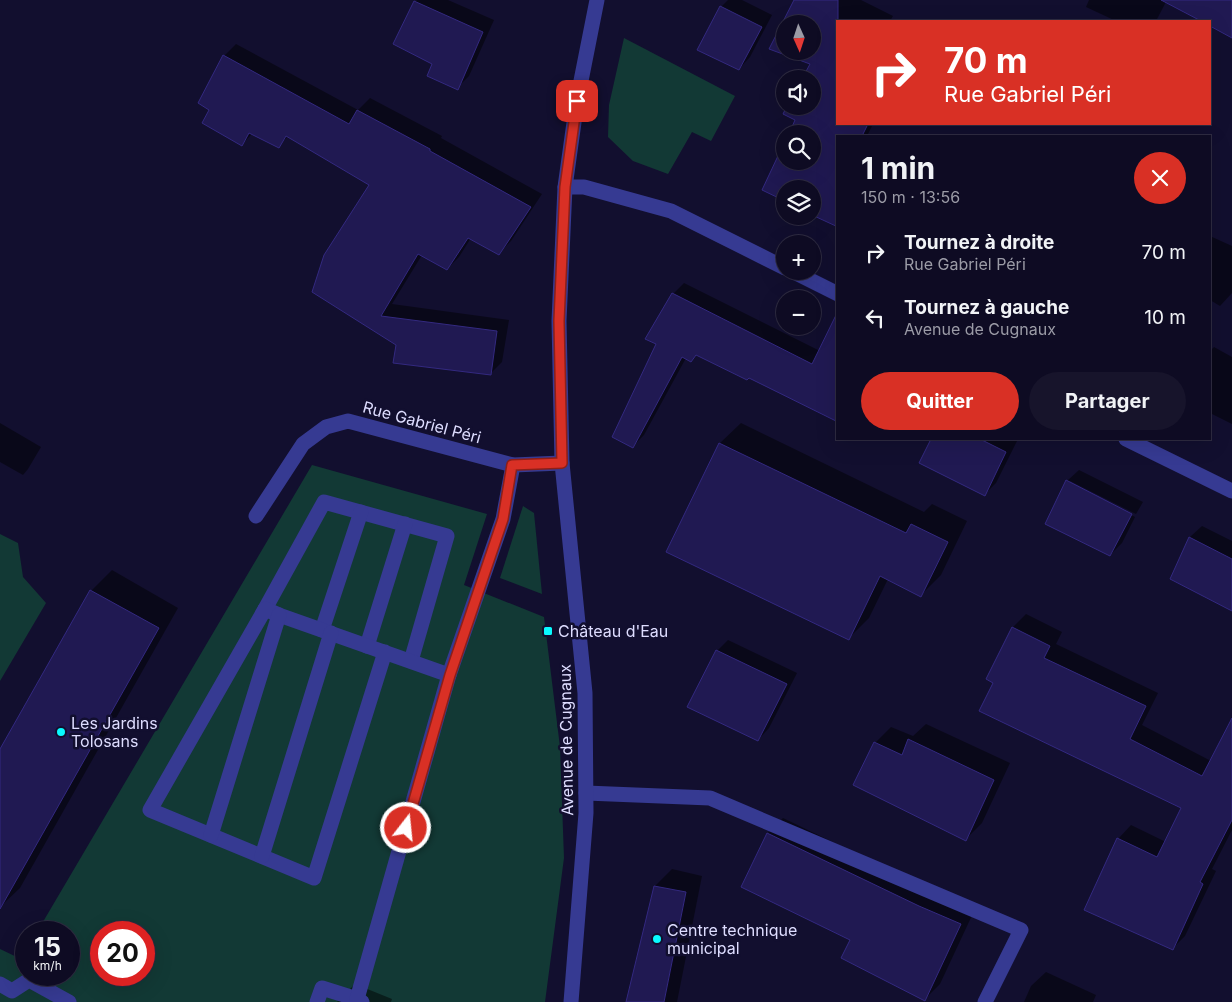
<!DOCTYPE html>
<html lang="fr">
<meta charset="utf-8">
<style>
body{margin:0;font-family:Inter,sans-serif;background:#17142b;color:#f1f3f6;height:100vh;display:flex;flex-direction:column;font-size:19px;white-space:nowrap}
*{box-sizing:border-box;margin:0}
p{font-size:16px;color:#9b9ba6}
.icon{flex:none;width:28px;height:28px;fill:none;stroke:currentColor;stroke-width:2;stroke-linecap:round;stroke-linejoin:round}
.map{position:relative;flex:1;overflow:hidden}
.side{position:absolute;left:836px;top:135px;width:375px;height:305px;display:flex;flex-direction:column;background:#0e0b23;border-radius:0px;box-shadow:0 5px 20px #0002,0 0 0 1px #2e2b41}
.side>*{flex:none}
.top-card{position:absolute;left:836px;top:20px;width:375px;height:105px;border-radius:0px;box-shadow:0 5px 20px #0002,0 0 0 1px #2e2b41;background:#d93025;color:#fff;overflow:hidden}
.needle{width:32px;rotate:177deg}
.tools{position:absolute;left:776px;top:15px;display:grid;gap:10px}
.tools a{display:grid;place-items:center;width:45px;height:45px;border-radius:50%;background:#0e0b23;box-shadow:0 5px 20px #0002,0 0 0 1px #2e2b41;font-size:25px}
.speed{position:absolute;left:15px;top:921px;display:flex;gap:10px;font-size:25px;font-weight:700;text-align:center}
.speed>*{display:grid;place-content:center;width:65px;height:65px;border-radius:50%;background:#0e0b23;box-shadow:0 5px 20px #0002,0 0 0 1px #2e2b41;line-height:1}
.speed small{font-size:12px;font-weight:400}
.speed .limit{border:8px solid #d22;background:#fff;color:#111}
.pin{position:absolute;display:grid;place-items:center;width:42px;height:42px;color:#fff;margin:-21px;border-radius:10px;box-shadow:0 2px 8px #0006}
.me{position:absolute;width:55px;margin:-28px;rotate:16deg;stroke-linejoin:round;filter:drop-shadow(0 0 4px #0008)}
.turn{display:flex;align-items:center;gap:18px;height:105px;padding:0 25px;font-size:22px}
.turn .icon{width:65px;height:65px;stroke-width:2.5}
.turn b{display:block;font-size:35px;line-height:42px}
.round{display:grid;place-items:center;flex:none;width:52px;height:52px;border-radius:26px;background:#17142b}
.headline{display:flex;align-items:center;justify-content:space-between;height:85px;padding:0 25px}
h1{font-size:30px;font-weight:700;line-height:38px}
.action{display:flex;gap:10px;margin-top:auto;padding:10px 25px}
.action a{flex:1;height:58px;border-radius:30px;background:#d93025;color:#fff;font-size:20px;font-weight:700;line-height:58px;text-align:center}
.action a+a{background:#17142b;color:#f1f3f6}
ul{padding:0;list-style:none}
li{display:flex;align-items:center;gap:15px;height:65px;padding:0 25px}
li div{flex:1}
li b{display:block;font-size:19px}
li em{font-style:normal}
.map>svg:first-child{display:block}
.green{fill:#123935;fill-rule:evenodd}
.shadow{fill:#0007;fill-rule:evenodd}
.building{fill:#201952;stroke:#332980;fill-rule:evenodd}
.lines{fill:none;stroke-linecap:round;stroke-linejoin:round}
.minor{stroke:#363a92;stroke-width:15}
.route-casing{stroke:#8d1f18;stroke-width:12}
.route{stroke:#d93025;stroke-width:9}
.poi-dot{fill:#09faff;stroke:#120f2f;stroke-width:2}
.labels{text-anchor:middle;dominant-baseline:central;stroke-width:5;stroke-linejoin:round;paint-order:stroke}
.street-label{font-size:16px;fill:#deddff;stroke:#120f2f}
.poi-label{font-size:16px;fill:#deddff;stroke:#120f2f;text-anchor:start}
</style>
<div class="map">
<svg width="1232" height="1002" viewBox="0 0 1232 1002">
<rect width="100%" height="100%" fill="#120f2f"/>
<g class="green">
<path d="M624,38l111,58 -24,45 -19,-9 -24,42 -35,-13 -25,-24 1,-32z"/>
<path d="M312,465l175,49 -23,71 80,32 16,130 4,111 -19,144h-545v-53l21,10 5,-8v24h43v-43h-32zM101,932h43v43h-43z"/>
<path d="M523,506l11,7 8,81 -42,-16z"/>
<path d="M0,534l18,9 5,34 23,26 -46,78z"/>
</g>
<g class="shadow">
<path d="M417,0h31l46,20 -25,56 -12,12 -23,-25 -19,-61z"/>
<path d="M728,0h14l30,15 -22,42 -11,12 -18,-62z"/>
<path d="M795,0h66l32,16 -3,5h-52v103h35l-6,12h-29v90l-26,-12v-25h-27v11l-21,-11 21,-45v17h27v-27h-22l7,-15 -12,-5 4,-8h23v-27h-9l9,-16 -41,-15zM785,24h27v27h-27z"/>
<path d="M1089,0h78l-11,21h-40l-30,-14z"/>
<path d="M236,44l122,66 12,-12 72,38 -1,2 101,56 -31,47 -12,12 -28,-15 -12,19 -12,12 -25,-14 -30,49 117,16 -7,42 -12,12 -93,-30 -83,-52 57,-107 -83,-49 -10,10 -25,-13 -12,12 -30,-35 13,-54z"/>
<path d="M1210,236l22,10v47l-12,13 -10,-6z"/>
<path d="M684,283l138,69 16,69 -89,-44 -52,-23 -11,4 -42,77 -11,11 24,-103 16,-49z"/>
<path d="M1214,347l18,10v67l-22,-11v-62z"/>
<path d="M0,423l41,24 -13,22 -5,6 -23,-13z"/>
<path d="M741,423l183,89 8,-8 35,17 -26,54 -21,21 -32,-17 -19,39 -20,20 -181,-87 52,-108z"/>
<path d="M932,439h81l4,2 -21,42 -11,11 -64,-31z"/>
<path d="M1079,470l64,32 -7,12 -66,-33v3l65,33 -13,26 -12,12 -43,-74z"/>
<path d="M1202,526l30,15v65l-61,-28 19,-41z"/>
<path d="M112,570l66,38 -158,280 -20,19v-155l91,-161z"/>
<path d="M1026,614l36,18 -6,12 102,49 -16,32 69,36 21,-30v99l-20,39 4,2 -31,65 -13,13 -54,-110 13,-14 35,17 16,-35 -188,-125 19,-55z"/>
<path d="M728,640l69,33 -28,55 -11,12 -41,-89z"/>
<path d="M926,724l84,39 -28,60 -16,16 -91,-96 16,-16 22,9z"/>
<path d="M783,818l151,73 41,18 -35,75 -15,15 -73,-60 -109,-52 25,-54z"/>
<path d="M672,869l30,7 -25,126h-50l28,-116z"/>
<path d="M1046,972l50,23 -3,7h-69l7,-16z"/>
<path d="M355,984l37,15 -1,3h-54z"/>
</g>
<g class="building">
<path d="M794,0h44v124h30l-6,12h-24v91l-26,-12v-26h-27v12l-23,-11 23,-49v20h27v-27h-23l6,-14 -12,-6 4,-8h25v-27h-10l8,-15 -41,-15zM785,24h27v27h-27z"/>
<path d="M1161,0h71v38l-22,-12v-5h-9z"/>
<path d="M414,1l69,31 -25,58 -31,-14 5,-12 -39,-20z"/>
<path d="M720,6l42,21 -23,43 -42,-20z"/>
<path d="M223,55l126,69 8,-14 73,39v2l101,56 -32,48 -31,-17 -21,32 -29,-16 -37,62 116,15 -6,44 -98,-12 3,-18 -84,-53 12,-37 45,-70 -83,-49 -7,12 -30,-15 -7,13 -40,-23 7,-13 -11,-7z"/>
<path d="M672,293l140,71 26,-53v111l-89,-44 -2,2 -51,-25 -5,7 -9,-5 -49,91 -21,-11 44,-93 -11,-5z"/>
<path d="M931,439h49l26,13 -21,44 -66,-33z"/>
<path d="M719,443l187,90 5,-9 37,18 -27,55 -41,-21 -31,64 -183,-88z"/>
<path d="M1066,480l66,34 -22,42 -65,-32z"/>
<path d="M1189,537l43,22v52l-62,-32z"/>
<path d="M90,590l69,38 -159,281v-160z"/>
<path d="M1012,627l38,19 -6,12 102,48 -16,33 72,37 30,-58v102l-32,62 3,2 -30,66 -89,-40 33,-72 40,19 24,-49 -202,-97 14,-28 -7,-4z"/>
<path d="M716,650l71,34 -29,57 -71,-34z"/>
<path d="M908,739l86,41 -28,61 -113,-56 21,-43 28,13z"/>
<path d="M767,833l152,73 42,18 -36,77 -84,-43 9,-18 -109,-53z"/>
<path d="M654,886l32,6 -22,110h-38z"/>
</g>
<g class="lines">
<g class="minor">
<path d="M565,187h19l87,24 114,57"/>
<path d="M792,271l46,23"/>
<path d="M1126,439l106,52"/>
<path d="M256,516l47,-72 23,-17 22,-6 165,44 49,-2"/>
<path d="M265,609l59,-107 123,34 -36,125"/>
<path d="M322,630l39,-118"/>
<path d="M367,646l38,-122"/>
<path d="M385,652l-71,226 -164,-68 115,-201 14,6 170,60"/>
<path d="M586,793l124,5 311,132 -36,72"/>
<path d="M211,835l68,-220"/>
<path d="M262,856l69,-223"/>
<path d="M0,984l12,7 17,-11 40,22"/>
<path d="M317,1002l5,-14 35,11"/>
<path d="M362,1002l-5,-3 92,-324 54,-156 10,-54"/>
<path d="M571,1002l15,-189 -1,-120 -23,-230 -3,-142 6,-134 12,-86 20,-101"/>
</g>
</g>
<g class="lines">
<g class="route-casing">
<path id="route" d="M406,828l44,-153 53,-156 9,-54 50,-2 -3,-142 6,-134 12,-86"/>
</g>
<use href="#route" class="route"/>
</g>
<g class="poi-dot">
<rect x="543" y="626" width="10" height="10" rx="2.5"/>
<circle cx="61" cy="732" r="5"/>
<circle cx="657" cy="939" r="5"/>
</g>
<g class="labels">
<g class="street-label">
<text transform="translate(422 422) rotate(15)">Rue Gabriel Péri</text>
<text transform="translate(566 740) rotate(-91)">Avenue de Cugnaux</text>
</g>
<g class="poi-label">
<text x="558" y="631">Château d'Eau</text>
<text x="71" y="723">Les Jardins<tspan x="71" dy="18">Tolosans</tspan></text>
<text x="667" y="930">Centre technique<tspan x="667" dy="18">municipal</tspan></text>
</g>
</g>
</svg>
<div class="tools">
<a><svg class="needle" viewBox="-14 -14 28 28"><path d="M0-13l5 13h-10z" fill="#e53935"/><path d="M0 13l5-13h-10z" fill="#9b9ba6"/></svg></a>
<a><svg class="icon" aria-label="sound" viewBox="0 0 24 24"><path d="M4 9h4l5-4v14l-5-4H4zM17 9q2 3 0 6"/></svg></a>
<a><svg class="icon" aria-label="search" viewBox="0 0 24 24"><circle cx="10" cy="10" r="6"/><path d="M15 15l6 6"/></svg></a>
<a><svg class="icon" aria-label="layers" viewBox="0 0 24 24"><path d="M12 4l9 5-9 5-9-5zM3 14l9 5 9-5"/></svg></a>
<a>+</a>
<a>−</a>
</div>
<div class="speed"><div>15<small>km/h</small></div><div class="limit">20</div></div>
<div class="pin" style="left:577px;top:101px;background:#d93025"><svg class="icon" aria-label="arrive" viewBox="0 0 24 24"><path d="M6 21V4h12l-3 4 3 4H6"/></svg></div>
<svg class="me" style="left:406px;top:828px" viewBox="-20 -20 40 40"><circle r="17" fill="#d93025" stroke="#fff" stroke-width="3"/><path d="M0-11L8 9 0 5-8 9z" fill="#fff"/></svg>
<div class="top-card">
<div class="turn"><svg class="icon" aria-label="right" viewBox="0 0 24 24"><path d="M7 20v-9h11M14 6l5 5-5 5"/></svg><div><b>70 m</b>Rue Gabriel Péri</div></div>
</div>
<section class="side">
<div class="headline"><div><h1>1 min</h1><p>150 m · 13:56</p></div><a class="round" style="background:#d93025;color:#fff"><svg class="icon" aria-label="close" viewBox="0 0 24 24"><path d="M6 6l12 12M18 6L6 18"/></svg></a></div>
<ul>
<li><svg class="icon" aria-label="right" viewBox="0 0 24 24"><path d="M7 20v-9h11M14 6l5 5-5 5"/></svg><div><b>Tournez à droite</b><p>Rue Gabriel Péri</p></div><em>70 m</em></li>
<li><svg class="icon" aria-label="left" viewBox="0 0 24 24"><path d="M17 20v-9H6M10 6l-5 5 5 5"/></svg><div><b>Tournez à gauche</b><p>Avenue de Cugnaux</p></div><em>10 m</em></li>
</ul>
<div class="action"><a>Quitter</a><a>Partager</a></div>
</section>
</div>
